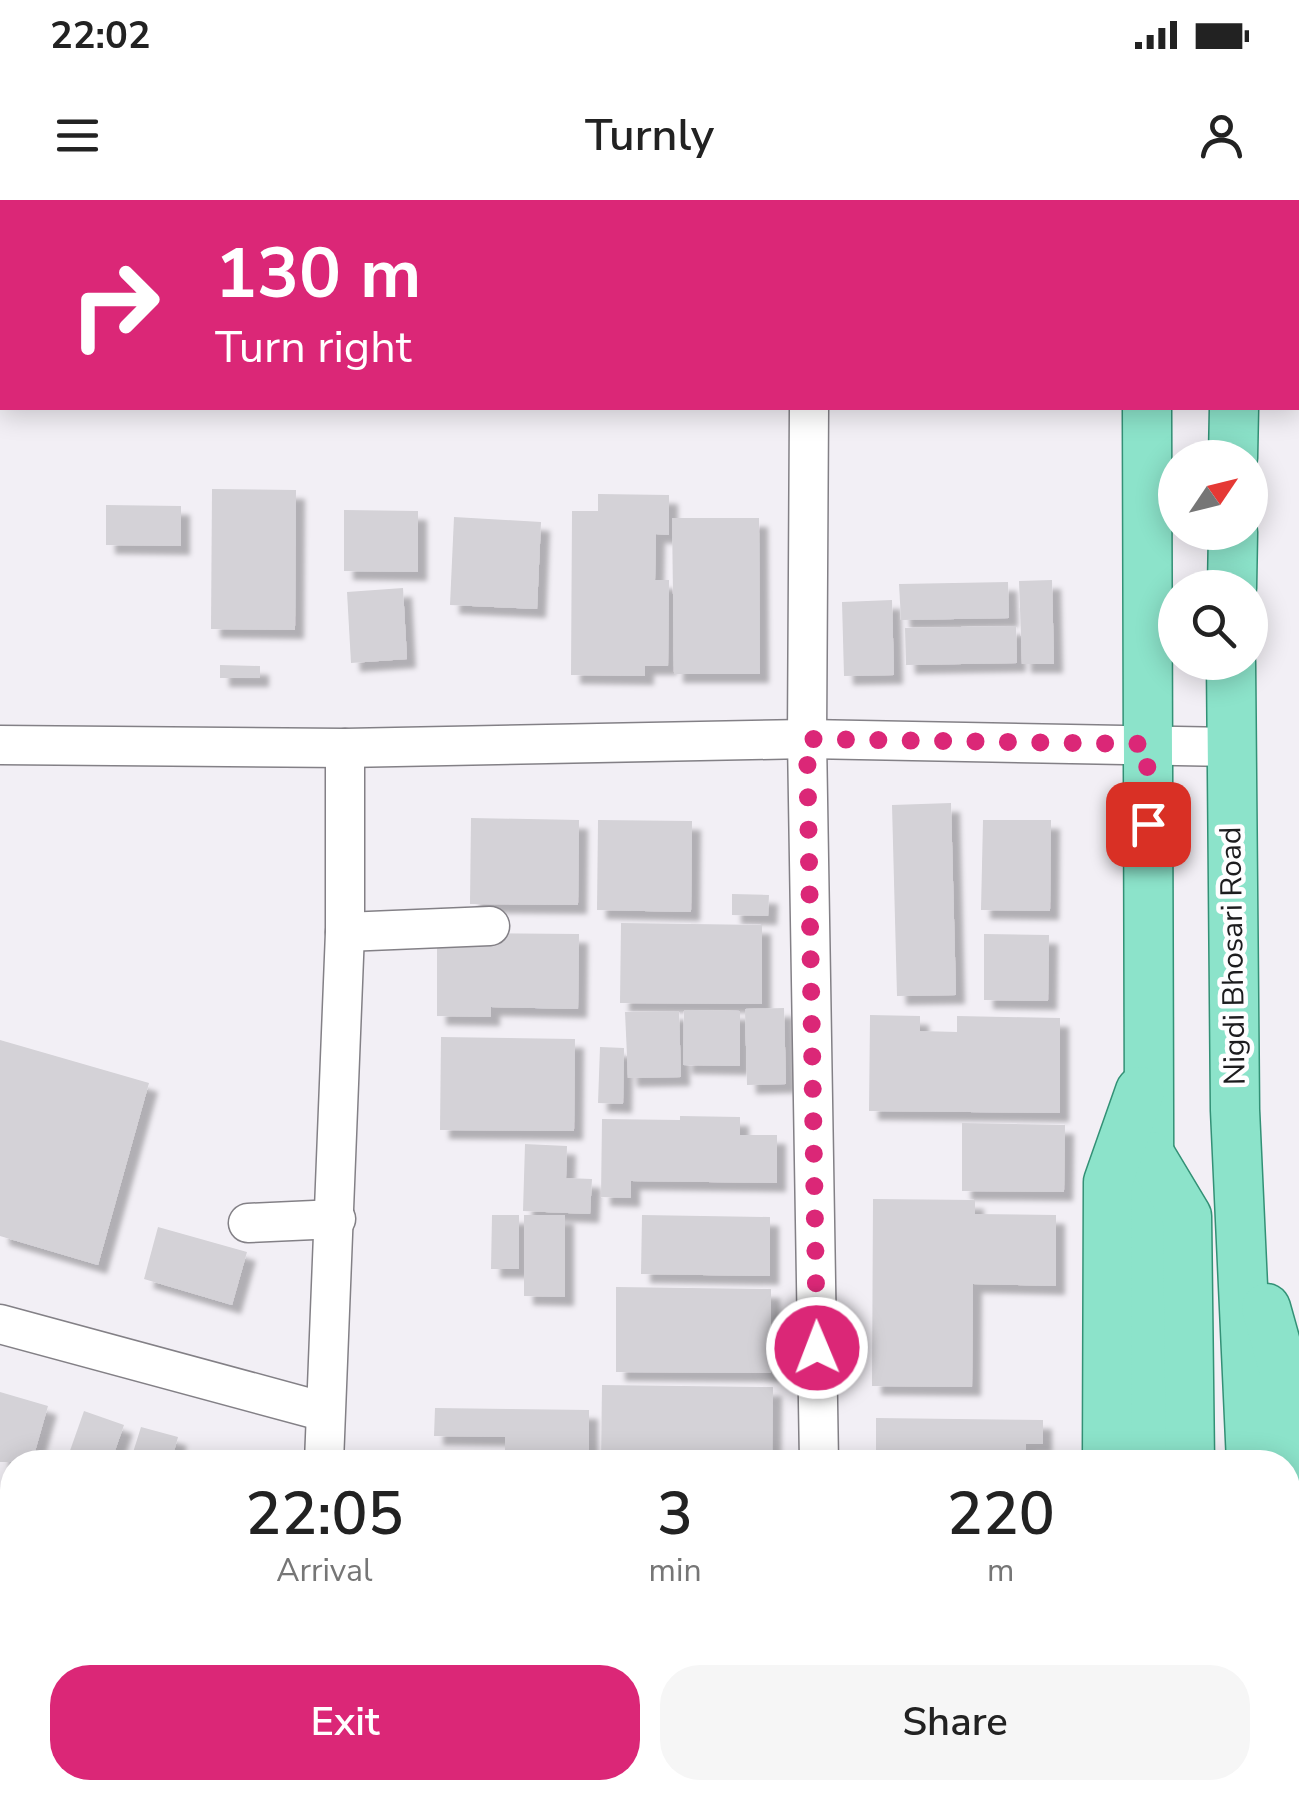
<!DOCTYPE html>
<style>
body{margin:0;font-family:"Nunito Sans",sans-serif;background:#f6f6f6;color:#222;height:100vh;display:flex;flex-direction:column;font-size:38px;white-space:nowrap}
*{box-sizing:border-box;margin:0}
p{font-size:32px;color:#767676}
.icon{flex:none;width:55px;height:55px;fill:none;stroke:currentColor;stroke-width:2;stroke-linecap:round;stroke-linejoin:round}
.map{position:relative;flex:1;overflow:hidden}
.details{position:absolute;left:0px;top:1250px;width:1300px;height:350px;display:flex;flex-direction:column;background:#fff;border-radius:40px 40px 0 0;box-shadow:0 5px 25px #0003}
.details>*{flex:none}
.hud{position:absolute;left:0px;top:0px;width:1300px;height:210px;box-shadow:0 5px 25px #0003;background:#db2777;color:#fff;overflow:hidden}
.needle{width:65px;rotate:55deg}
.tools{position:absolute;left:1158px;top:240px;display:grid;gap:20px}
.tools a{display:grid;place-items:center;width:110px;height:110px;border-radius:50%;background:#fff;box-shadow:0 5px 25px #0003;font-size:50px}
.pin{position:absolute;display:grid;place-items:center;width:85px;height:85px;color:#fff;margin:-42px;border-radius:20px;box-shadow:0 5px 15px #0006}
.me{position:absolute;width:110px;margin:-55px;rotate:359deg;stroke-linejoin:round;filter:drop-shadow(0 0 8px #0008)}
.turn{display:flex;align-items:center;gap:35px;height:210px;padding:0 50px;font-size:45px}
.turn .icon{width:130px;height:130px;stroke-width:2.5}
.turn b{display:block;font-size:70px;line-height:85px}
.eta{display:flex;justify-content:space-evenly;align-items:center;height:170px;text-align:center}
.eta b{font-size:60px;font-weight:600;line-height:70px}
.primary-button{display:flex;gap:20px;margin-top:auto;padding:20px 50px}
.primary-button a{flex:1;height:115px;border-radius:40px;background:#db2777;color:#fff;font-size:40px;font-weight:600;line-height:115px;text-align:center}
.primary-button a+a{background:#f6f6f6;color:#222}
.status{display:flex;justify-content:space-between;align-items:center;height:70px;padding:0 50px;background:#fff;direction:ltr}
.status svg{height:28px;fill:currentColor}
header{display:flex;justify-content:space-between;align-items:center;height:130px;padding:0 50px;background:#fff;font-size:45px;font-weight:600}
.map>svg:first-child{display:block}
.building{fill:#d4d2d7;filter:url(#shadow)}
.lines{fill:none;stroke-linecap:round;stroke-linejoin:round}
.minor-casing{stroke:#838086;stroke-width:41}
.major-casing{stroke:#339176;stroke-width:51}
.minor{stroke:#fff;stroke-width:38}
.major{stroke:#8ce3ca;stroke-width:48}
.route{stroke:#db2777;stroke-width:18;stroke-dasharray:0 32.4}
.labels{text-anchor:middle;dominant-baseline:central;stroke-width:9;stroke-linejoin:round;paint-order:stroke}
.street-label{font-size:30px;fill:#1c1c1e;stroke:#fefeff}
</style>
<div class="status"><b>22:02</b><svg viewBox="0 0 49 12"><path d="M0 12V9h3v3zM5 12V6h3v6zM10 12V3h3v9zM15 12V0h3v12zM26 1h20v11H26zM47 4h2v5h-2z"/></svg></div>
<header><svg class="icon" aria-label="menu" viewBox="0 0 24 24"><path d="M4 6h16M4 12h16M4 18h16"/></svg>Turnly<svg class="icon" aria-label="person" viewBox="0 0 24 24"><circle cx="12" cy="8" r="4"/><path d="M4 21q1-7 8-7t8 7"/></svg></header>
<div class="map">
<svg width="1299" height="1600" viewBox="0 0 1299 1600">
<defs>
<filter id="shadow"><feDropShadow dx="9" dy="9" stdDeviation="2.5" flood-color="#0004"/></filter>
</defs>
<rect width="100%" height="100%" fill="#f2eff5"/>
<g class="building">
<path d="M212,289l84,1 -1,140 -84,-1z"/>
<path d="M598,294l71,1v40l-13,-1 -1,46h14l-1,86h-23v10l-74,-1 1,-164h26z"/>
<path d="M106,305l75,1v40l-75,-1z"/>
<path d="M344,310l74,1v61l-74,-1z"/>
<path d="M454,317l87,5 -4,87 -87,-4z"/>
<path d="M672,318h87l1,156h-86z"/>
<path d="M1052,380l2,84h-32l-3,-83z"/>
<path d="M1008,382l1,36 -108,2 -2,-36z"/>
<path d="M403,388l4,71 -56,4 -4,-71z"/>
<path d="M892,400l2,75 -50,1 -2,-74z"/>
<path d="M1016,426l1,37 -111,2 -1,-37z"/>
<path d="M220,465l40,1v12h-40z"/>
<path d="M951,603l5,192 -59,1 -5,-191z"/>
<path d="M471,618l108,2 -1,85 -108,-1z"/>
<path d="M598,620l94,1 -1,91 -94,-2z"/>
<path d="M983,620h68l-1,91 -69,-1z"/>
<path d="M732,694l37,1 -1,21 -36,-1z"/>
<path d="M621,723l141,2v79l-142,-1z"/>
<path d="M464,733l115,1 -1,75 -87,-2v10l-54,-1v-74z"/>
<path d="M984,734l65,1 -1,66 -64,-1z"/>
<path d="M784,808l2,76 -39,1 -2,-76z"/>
<path d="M684,810l56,1v55l-57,-1z"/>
<path d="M679,811l2,66 -53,1 -3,-66z"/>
<path d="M870,815l50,1v15l37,1v-16l103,2v95l-191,-2z"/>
<path d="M441,837l134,2 -1,92 -134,-1z"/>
<path d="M0,840l149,43 -51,182 -98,-29z"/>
<path d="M600,847l24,1 -1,56 -25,-1z"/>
<path d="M680,916l60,1v18h37v48l-146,-2v17l-30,-1 1,-78 78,1z"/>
<path d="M962,923l103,2 -1,67 -102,-1z"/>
<path d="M525,944l42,2 -1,32 26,1 -2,35 -67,-3z"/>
<path d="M873,999l102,1v14l81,1v71l-83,-2 -1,103 -100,-1z"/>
<path d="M492,1015h27v54h-28z"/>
<path d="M524,1015h41v82l-41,-1z"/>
<path d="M642,1015l128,2v59l-129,-2z"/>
<path d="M158,1027l89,25 -15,53 -88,-26z"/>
<path d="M616,1087l155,2v84l-155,-1z"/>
<path d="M602,1185l171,2 -1,75h-171z"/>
<path d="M0,1192l48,14 -16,56h-32z"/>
<path d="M435,1208l154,2v52h-84v-25l-71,-1z"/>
<path d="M84,1211l40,14 -13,37h-45z"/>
<path d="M876,1218l167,2v24h-17v18h-150z"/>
<path d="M141,1227l37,10 -7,25h-41z"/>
<rect x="870" y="1588" width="139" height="12"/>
</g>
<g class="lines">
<g class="minor-casing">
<g id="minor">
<path d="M505,0l8,2"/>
<path d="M809,208l-2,331 12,723"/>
<path d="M0,545l345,3 462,-9 424,8"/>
<path d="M345,732l145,-6"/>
<path d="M248,1023l88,-4"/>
<path d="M0,1124l325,88"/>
<path d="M324,1262l21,-530v-184"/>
<path d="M1288,1394h11"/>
<path d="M1288,1553h11"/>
<path d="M709,1588l18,2 13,10"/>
<path d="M824,1588v12"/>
<path d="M0,1589l32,11"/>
<path d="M317,1595l375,-7"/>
</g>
</g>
<g class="major-casing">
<g id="major">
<path d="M1147,2v-2"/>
<path d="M1236,2v-2"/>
<path d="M1147,208l3,1054"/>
<path d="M1233,258l1,-50"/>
<path d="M1232,388l1,-56"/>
<path d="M1231,462l4,448 16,352"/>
<path d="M1151,956l36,60 3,246"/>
<path d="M1266,1108l18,64v90"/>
<path d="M1107,1262l1,-280 32,-91"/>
<path d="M1152,1588v12"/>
<path d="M1193,1588v12"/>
<path d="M1256,1588v12"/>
<path d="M1107,1600v-12"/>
</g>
</g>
<use href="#minor" class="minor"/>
<use href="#major" class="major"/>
</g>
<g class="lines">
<path class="route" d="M817,1148l-10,-609 340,5 1,80"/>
</g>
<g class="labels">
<g class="street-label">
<text transform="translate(1233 756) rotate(-91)">Nigdi Bhosari Road</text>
</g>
</g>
</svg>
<div class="tools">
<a><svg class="needle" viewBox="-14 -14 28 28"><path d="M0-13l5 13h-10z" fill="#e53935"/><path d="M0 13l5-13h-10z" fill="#767676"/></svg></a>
<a><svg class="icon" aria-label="search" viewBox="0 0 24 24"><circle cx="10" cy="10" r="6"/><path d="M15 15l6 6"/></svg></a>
</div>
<div class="pin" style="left:1148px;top:624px;background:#d93025"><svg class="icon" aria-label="arrive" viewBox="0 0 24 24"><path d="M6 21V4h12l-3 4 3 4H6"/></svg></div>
<svg class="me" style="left:817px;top:1148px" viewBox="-20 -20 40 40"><circle r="17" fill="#db2777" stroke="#fff" stroke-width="3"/><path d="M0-11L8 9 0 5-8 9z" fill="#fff"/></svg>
<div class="hud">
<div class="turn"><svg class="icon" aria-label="right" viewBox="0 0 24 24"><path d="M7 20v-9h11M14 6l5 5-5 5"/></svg><div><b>130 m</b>Turn right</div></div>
</div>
<section class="details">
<div class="eta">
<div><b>22:05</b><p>Arrival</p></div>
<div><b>3</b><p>min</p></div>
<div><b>220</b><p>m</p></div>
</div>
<div class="primary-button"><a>Exit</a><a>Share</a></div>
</section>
</div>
